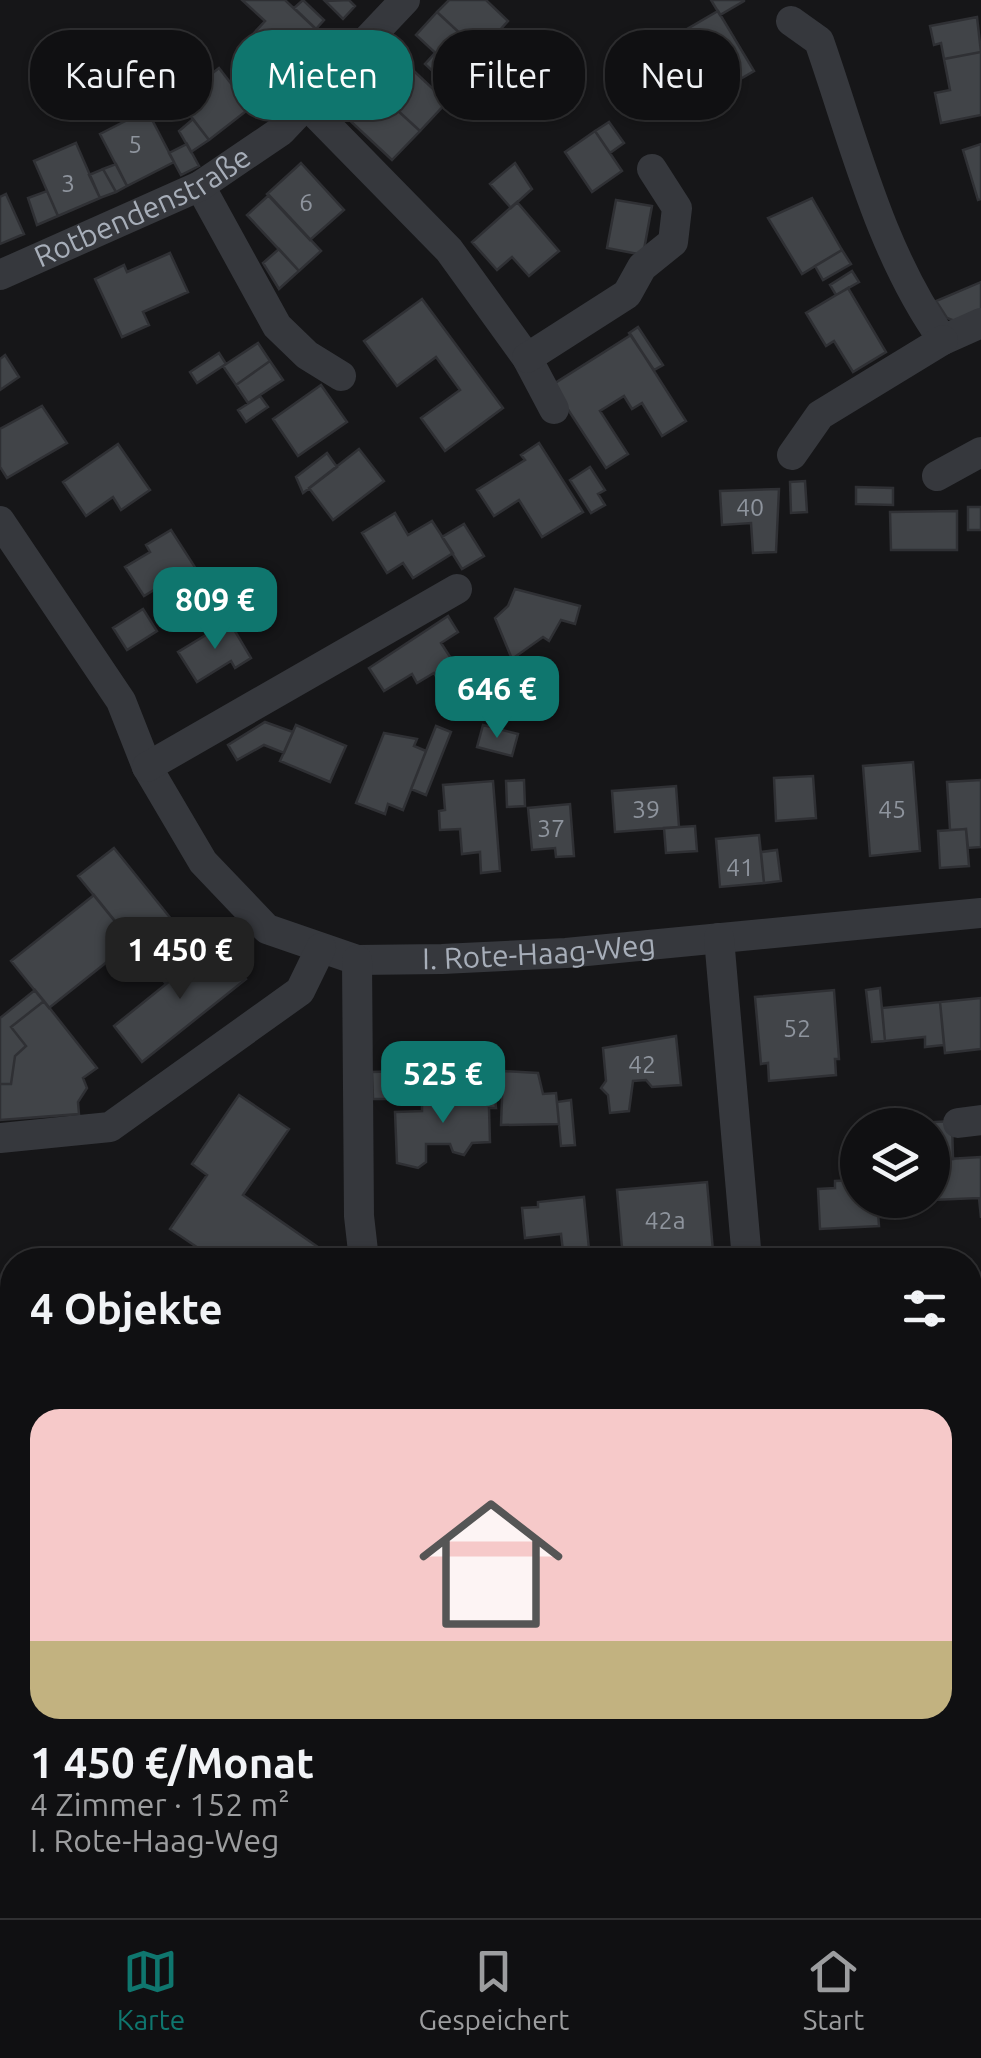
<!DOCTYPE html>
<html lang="de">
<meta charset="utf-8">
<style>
:root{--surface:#101012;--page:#19191b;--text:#f1f3f6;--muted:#9c9d9f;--line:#303032;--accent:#0f766e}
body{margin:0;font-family:Ubuntu,sans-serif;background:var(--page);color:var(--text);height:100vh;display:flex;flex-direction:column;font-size:38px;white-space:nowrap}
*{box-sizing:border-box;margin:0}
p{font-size:32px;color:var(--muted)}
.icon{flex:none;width:55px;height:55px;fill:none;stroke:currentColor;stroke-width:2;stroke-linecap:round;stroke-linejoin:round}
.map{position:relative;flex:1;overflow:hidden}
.details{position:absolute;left:0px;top:1248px;width:982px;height:672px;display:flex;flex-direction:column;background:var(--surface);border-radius:40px 40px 0 0;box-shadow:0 2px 8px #0004,0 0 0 2px var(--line)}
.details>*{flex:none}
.guide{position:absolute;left:30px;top:30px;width:922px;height:90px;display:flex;gap:20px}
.buttons{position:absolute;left:840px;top:1108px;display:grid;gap:20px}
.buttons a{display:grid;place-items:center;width:110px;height:110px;border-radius:50%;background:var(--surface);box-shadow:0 2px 8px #0004,0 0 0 2px var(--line);font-size:50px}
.price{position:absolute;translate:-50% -85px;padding:0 22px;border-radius:20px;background:var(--accent);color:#fff;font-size:32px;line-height:65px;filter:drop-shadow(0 2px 5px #0008)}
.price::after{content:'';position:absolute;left:50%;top:60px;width:30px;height:22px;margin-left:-15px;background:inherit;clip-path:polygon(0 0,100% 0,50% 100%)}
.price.active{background:#222;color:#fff}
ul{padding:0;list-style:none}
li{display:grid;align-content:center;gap:20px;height:530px;padding:0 30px}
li+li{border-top:2px solid var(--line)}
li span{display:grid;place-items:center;height:310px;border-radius:30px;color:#555}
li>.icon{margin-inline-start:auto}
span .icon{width:180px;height:180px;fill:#fffc;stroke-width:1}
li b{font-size:42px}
h2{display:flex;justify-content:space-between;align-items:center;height:120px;padding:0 30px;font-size:42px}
.tag{padding:0 35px;border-radius:40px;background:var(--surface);box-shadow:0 2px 8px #0004,0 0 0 2px var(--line);font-size:35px;line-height:90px}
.tag.active{background:var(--accent);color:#fff}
.tabs{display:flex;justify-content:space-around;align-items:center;height:140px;border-top:2px solid var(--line);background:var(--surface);font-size:28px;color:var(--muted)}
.tabs a{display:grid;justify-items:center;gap:5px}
.tabs .active{color:var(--accent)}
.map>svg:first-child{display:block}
.green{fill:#1d261e}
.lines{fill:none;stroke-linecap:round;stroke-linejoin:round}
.stream{stroke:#2b373d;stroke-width:9}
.building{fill:#414448;stroke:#2f3034;stroke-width:2.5}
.minor{stroke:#36383d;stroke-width:30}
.labels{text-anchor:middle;stroke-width:8;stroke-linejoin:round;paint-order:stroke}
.number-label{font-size:25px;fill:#8e949d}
.street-label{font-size:30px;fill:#a7aeb9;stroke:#111113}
</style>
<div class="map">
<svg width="981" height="1918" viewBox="0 0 981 1918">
<rect width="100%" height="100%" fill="#161618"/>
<path class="green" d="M970 1820H981V1918H537L538 1908H970Z"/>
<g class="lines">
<path class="stream" d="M970 1893 981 1895
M557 1918 574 1908"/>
</g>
<path class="building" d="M242 0H285L318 31 273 79 240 48 265 21Z
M303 0 324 20 316 29 294 8Z
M349 0 355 6 343 19 325 1Z
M449 0H486L508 21 480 52 437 12Z
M711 0H744V1L720 15Z
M718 11 754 71 706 99 670 39Z
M437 12 480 52 459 75 416 35Z
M977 17 981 52 944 59 941 43 934 45 930 26Z
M981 52V115L941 123 935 93 950 90 944 59Z
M435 53 455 70 444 82 425 64Z
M247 55 268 75 257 86 237 65Z
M400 58 447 102 420 131 372 87Z
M219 68 250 108 209 140 178 100Z
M247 75 263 93 250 108 233 87Z
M372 87 420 131 392 160 345 116Z
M147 110 174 162 127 186 100 134Z
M193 119 209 140 191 152 179 131Z
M609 122 624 143 610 153 595 131Z
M595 131 622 171 592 192 565 152Z
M76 143 100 198 58 216 34 161Z
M187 144 199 166 181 175 169 153Z
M981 144V199L978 200 963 150Z
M301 163 344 210 310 240 267 194Z
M515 163 532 189 511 208 490 184Z
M116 164 127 186 116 192 103 169Z
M103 169 116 192 100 198 89 175Z
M47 191 58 216 37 225 28 198Z
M6 194 24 234 0 244V197Z
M269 195 321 251 299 271 247 215Z
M812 198 842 250 802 274 768 218Z
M616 200 652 206 643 255 607 248Z
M517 202 559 251 529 276 512 257 497 270 472 242Z
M279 249 299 271 279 289 263 263Z
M842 250 851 264 823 280 815 266Z
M170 253 188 292 143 312 149 325 122 337 95 279 124 265 127 272Z
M852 271 859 282 836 295 830 285Z
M981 282V315L960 323 947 318 936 301Z
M848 288 886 352 853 372 834 341 826 346 806 313Z
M422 299 503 408 445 451 421 418 460 390 436 357 397 386 364 341Z
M638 327 663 365 654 370 629 333Z
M631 335 686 421 662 436 642 403 632 409 624 396 600 411 628 454 606 468 552 385Z
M258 343 270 361 236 385 223 366Z
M219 353 226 364 197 383 190 372Z
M5 355 19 377 0 390V359Z
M270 361 283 380 248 403 236 385Z
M321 385 347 422 298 456 273 419Z
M260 396 268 407 246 422 238 410Z
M42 406 67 443 7 478 0 467V429Z
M539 443 583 512 542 537 519 500 494 516 477 490 525 460 521 455Z
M118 444 150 490 121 510 113 497 86 516 63 482Z
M359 449 384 481 333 520 309 488Z
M327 453 337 467 303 493 296 477Z
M590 467 605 490 598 494 605 505 591 513 570 480Z
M805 481 807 512 791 513 790 482Z
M856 487 893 488V505L856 504Z
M779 489 776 552 753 553 751 523 722 525 720 491Z
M968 507H981V530H968Z
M957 511V550H891L890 512Z
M395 513 408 535 432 521 453 553 413 578 403 563 387 573 362 533Z
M464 524 484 556 462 569 442 537Z
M171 530 200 575 178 589 172 579 144 596 125 567 150 552 146 545Z
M515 589 580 606 575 624 561 620 549 641 543 637 512 659 495 618 508 606Z
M143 609 157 631 127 650 113 628Z
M448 616 458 632 441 643 458 669 439 681 434 673 417 683 412 674 384 691 369 668Z
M229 621 251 658 235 668 231 661 197 682 178 652Z
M265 722 293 732 284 753 264 745 237 760 228 745Z
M296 725 346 746 330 782 280 761Z
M483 725 518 734 512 756 477 747Z
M436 726 451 732 426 795 411 789Z
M384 733 417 739 414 746 426 751 403 810 388 804 385 814 356 803Z
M913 762 920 851 870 856 863 766Z
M813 776 816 818 776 821 774 778Z
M524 780 525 806 507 807 506 781Z
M981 780V847L968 848 966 829 950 830 947 782Z
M493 781 500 871 481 873 480 852 462 854 460 829 440 830 439 811 445 810 443 785Z
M676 786 679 827 615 832 612 791Z
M570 804 574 856 556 857 555 848 532 850 528 808Z
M695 826 697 851 666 853 664 828Z
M966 829 969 866 940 868 938 831Z
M759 835 764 883 720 887 716 839Z
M114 848 201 956 166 984 78 876Z
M777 850 781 881 764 883 761 852Z
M94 895 132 942 49 1008 11 961Z
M217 943 246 979 142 1062 114 1026Z
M880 988 885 1041 872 1042 866 990Z
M35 990 44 1001 11 1027 26 1046 15 1056 11 1084H0V1018Z
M834 990 839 1059H835L836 1075 769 1081 768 1063 761 1064 755 997Z
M981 998V1049L945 1053 940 1002Z
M44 1001 97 1068 83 1078 87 1088 78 1102 79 1114 0 1120V1084H11L15 1056 26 1046 11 1027Z
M940 1002 944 1045 925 1047V1037L885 1041 882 1008Z
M676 1036 681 1085 652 1087 646 1080 633 1081 629 1111 610 1113 608 1095 601 1088 606 1081 603 1048Z
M400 1071V1099H373L372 1072Z
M503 1071 538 1073 543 1094 556 1093 559 1124 501 1125Z
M469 1092V1098L495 1097 496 1108H489L490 1142 472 1143 464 1155 453 1152 450 1144H426V1162L418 1168 397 1163 395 1112 422 1111V1100L440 1099V1093Z
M239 1095 289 1129 243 1195 328 1254 324 1260H216L170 1229 207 1175 192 1164Z
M571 1100 575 1145 561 1146 557 1102Z
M952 1121 953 1159 932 1160V1125L917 1123Z
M981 1157V1218L979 1198 932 1200V1160Z
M858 1180V1200H877L879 1226 820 1229 818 1189 835 1188V1181Z
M707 1182 713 1251 689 1253 683 1260 623 1259 617 1190Z
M584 1197 590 1260H564L561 1234 525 1238 522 1208 538 1207V1202Z
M970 1557 981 1559V1626L970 1624Z
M0 1579 12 1585V1601L0 1626Z
M981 1748V1802L979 1803 970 1789V1755Z"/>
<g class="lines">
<g class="minor">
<path d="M791 21 819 41C854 141 880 252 943 340L981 323"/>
<path d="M306 104 449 250 527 358 554 409"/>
<path d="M200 186 277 326 307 355 341 376"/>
<path id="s1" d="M0 275 200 186 281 131 405 0"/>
<path d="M527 358 627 294 642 267 673 242 677 208 652 169"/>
<path d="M792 455 820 415 943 340"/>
<path d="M937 476 981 452"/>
<path id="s2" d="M0 521 121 701 147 767 203 862 267 929 357 960 442 959 566 953 981 913"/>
<path d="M147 767 457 589"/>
<path d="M719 938 747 1260"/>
<path d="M357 960 359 1216 364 1260"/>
<path d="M958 1123 981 1120"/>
<path d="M0 1138 110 1127 300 991 321 948"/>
<path d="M0 1844 12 1849"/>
<path d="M166 1908 193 1918"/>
<path d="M221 1918 223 1908"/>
<path d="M527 1918 529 1908"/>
</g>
</g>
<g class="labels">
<g class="number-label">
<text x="135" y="153">5</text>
<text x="68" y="192">3</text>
<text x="306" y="211">6</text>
<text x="750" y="516">40</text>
<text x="646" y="818">39</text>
<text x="892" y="818">45</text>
<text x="551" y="837">37</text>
<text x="740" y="876">41</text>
<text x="797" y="1037">52</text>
<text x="642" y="1073">42</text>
<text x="665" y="1229">42a</text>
</g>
<g class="street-label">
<text dy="10" stroke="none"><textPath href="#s1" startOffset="158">Rotbendenstraße</textPath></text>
<text dy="10" stroke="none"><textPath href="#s2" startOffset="768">I. Rote-Haag-Weg</textPath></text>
</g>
</g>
</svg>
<div class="buttons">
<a><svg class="icon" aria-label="layers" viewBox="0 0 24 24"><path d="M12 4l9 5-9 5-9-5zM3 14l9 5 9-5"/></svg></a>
</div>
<b class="price" style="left:215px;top:652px">809 €</b>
<b class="price" style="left:497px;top:741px">646 €</b>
<b class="price active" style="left:180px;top:1002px">1 450 €</b>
<b class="price" style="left:443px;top:1126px">525 €</b>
<div class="guide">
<a class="tag">Kaufen</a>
<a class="tag active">Mieten</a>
<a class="tag">Filter</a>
<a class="tag">Neu</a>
</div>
<section class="details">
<h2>4 Objekte<svg class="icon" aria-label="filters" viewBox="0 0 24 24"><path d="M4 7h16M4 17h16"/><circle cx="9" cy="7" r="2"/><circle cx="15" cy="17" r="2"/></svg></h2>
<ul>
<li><span style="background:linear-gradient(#f6c9c9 75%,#c2b280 0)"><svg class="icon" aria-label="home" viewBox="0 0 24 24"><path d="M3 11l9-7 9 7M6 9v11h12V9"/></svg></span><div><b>1 450 €/Monat</b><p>4 Zimmer · 152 m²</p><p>I. Rote-Haag-Weg</p></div></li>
</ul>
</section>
</div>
<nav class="tabs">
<a class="active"><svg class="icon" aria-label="map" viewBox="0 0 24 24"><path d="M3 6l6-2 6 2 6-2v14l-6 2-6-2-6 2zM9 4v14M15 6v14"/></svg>Karte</a>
<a><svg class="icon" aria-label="saved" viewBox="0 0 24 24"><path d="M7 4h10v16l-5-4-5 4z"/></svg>Gespeichert</a>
<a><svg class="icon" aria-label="home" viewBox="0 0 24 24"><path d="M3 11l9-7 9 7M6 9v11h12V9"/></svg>Start</a>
</nav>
